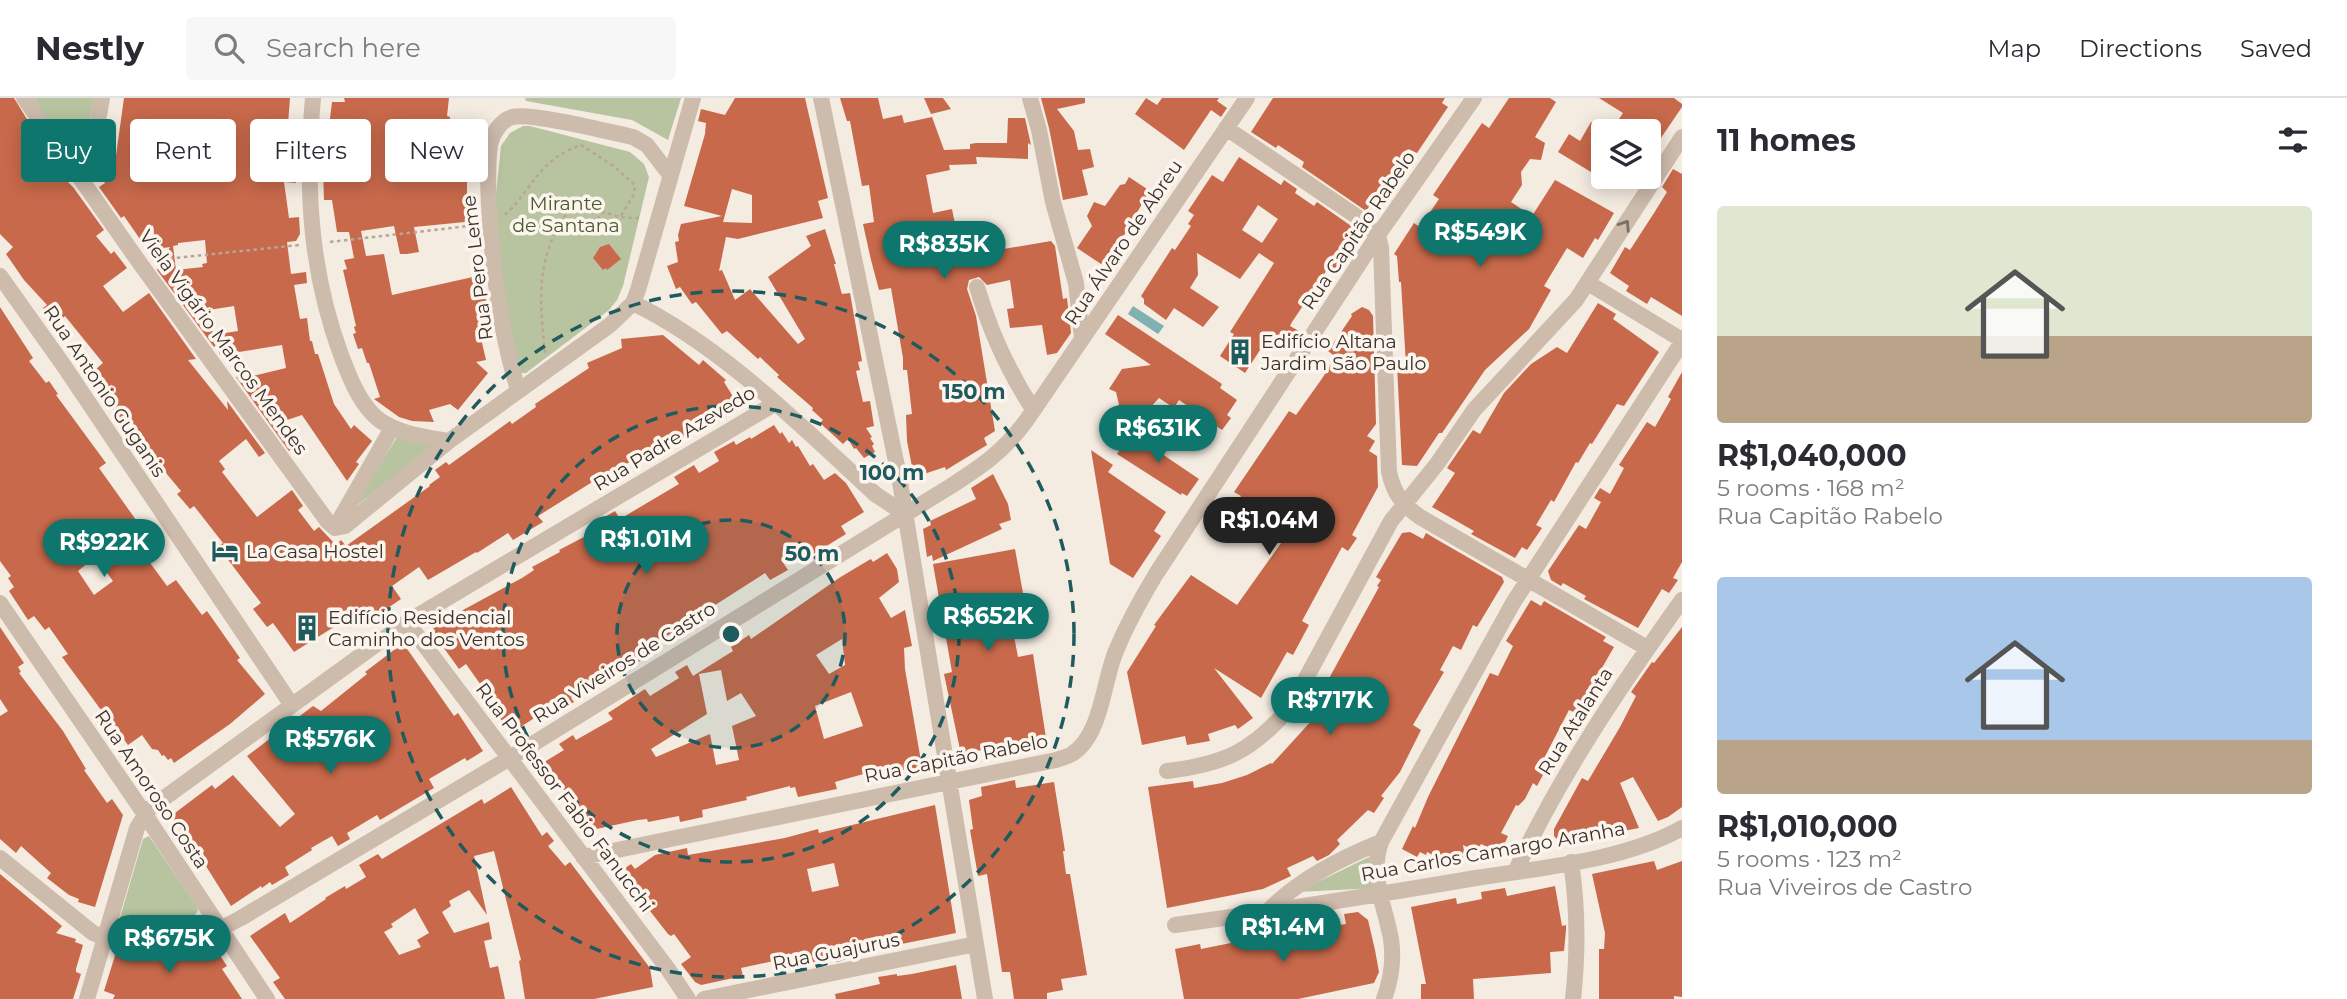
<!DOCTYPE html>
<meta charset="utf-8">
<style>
:root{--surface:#fff;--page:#f7f7f7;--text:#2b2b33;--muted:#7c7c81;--line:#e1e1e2;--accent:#0f766e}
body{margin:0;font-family:Montserrat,sans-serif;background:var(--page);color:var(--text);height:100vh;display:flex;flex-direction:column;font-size:26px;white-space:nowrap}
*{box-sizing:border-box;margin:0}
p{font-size:23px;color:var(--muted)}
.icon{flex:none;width:38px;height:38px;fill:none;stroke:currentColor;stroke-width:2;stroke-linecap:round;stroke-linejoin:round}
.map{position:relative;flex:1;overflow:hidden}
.panel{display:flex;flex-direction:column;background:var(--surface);width:665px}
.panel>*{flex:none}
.guide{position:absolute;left:21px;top:21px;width:665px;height:63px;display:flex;gap:14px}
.fabs{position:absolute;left:1591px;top:21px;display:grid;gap:14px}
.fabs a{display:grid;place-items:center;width:70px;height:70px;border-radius:7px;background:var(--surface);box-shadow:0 4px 18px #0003;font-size:35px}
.price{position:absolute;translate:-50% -60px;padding:0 16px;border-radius:24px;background:var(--accent);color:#fff;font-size:23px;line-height:46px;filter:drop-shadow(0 2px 4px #0008)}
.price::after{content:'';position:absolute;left:50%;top:42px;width:21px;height:16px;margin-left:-10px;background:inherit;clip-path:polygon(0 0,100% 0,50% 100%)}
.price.on{background:#222;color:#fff}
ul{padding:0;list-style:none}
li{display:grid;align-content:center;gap:14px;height:371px;padding:0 35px}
li span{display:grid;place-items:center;height:217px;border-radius:7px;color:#555}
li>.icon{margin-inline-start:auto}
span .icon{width:126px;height:126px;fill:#fffc;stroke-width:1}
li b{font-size:30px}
h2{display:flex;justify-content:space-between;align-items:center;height:84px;padding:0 35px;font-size:30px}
.tag{padding:0 24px;border-radius:7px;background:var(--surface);box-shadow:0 4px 18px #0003;font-size:24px;line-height:63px}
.tag.on{background:var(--accent);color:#fff}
header{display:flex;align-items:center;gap:42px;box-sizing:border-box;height:98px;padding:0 35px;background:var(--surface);border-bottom:2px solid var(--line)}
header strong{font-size:33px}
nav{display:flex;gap:38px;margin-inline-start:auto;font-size:24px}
.search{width:490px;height:63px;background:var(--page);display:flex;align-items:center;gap:18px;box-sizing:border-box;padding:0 24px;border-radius:7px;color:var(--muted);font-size:26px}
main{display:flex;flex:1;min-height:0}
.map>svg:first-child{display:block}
.green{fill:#b8c4a0}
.water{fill:#7fb0b2}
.building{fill:#c8694b;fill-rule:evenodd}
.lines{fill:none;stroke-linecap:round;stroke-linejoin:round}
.path{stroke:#b9a596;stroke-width:2.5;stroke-dasharray:3.5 3.5;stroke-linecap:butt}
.street{stroke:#cdbbac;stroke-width:16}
.oneway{stroke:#7d6f65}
.ring{fill:none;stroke:#1f5a5e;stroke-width:3.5;stroke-dasharray:12 9}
.labels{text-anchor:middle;stroke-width:7;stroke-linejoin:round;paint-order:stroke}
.park-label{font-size:19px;fill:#4a5a2e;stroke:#fbf5ee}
.street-label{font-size:19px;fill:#3b302b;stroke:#fbf5ee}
.poi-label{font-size:19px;fill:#3b302b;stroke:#fbf5ee;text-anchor:start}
.centre{fill:#1f5a5e;stroke:#fbf5ee;stroke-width:3.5}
.ring-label{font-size:21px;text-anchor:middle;font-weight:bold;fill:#1f5a5e;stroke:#fbf5ee;stroke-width:7;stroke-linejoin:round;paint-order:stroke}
</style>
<header>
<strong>Nestly</strong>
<div class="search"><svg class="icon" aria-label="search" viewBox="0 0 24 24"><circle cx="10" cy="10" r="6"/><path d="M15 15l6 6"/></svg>Search here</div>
<nav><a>Map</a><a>Directions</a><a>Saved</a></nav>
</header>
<main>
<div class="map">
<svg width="1682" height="901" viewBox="0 0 1682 901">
<rect width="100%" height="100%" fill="#f4ebe1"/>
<path class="green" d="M34 0H94L86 45 79 59 68 56Z
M525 0H681L668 42 632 22 526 3Z
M523 28H530L630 54 644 66 649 79 623 188 617 202 609 212 526 275H520L516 272 493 126 501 48 510 35Z
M399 336 438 345 352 411Z
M149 738 197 809 198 813 191 822 124 827 119 823 143 741Z
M1369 759 1376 790 1297 794Z"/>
<path class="water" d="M1133 208 1164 228 1158 236 1128 216Z"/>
<path class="building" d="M0 0H14L33 31 22 48 38 65 49 54 63 73 62 78 73 89 104 132 96 138 111 156 114 153 127 170 103 188 123 214 149 195 196 261 188 262 228 312 227 303 265 355 259 359 246 341 219 363 225 371 222 374 257 419 292 392 303 408 298 412 314 433 319 429 336 447 341 442 346 448 430 388 429 387 440 379 435 372 446 364 449 367 510 323 512 326 536 309 535 306 589 270 587 265 622 250 621 241 663 237 699 267 703 262 726 282 724 284 740 310 712 326 711 324 650 360 645 355 606 378 605 376 538 418 543 424 513 442 508 435 477 455 476 454 428 482 419 469 392 488 401 501 379 516 377 513 350 530 345 522 294 554 273 525 267 529 253 511 261 505 220 451 218 448 223 445 194 408 190 411 177 396 181 393 161 369 156 373 98 290 106 284 96 271 103 265 65 218 61 222 58 218 52 223 43 210 47 207 24 182 6 156 13 149 0 136Z
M124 0H290L288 26 285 43 282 42 277 72 295 74 296 85 284 84 289 120 299 119 300 136 296 143 287 144 291 176 306 174 307 185 294 187 300 221 307 220 310 243H312L315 256H318L334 306 351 331 354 327 372 343 356 364 359 366 347 383 302 317 278 325 296 348 289 353 236 279 248 277 249 279 286 270 282 247 220 257 216 247 214 249 157 172 170 149 156 151 153 127 142 144 124 118 121 120 99 89 105 85 102 80 114 72ZM205 142 207 165 202 166 203 169 176 172 173 148 178 147V145ZM234 208 238 233 213 237 209 212Z
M344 0H449L447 18 450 19V24L473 25 472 61H467V102H476L475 123 414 129 419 154 407 156H400L394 128 361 133 366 158 384 156 392 197 473 179 476 198 485 196 491 234 480 236 486 262 476 264 488 275 458 312 450 306 429 312 434 324 412 323 399 319 374 301 380 299 369 265H367L362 250 358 251 353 236 356 235 354 229 356 228 343 172 347 171 344 162 354 160 349 134H337L332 102H324L323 71H329L328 37 332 4H345Z
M735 0H805L828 100 818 103 823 120 738 141 726 139 719 173 722 172 735 202 750 191 798 246 805 241 768 179 811 148 806 138 825 131 836 166H834L841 193 842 196 850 195 862 263 858 264 860 272 856 273 863 304 870 303 874 328 866 330 872 339 870 340 874 346 872 348 875 354 864 360 856 350 854 351 848 341 843 346 820 325 823 322 812 312 813 310 777 279 779 277 760 259 758 261 727 233 722 236 696 204 692 206 680 189 676 191 667 168 678 164 675 144 679 143 678 137 681 126 722 118 684 108 705 36 706 25 698 23 701 11 725 17ZM732 91 752 97V125L723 124Z
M840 0H878L883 21 902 17 904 25 932 19 944 52 970 51V46L976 45H1007L1008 20H1025L1031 47 1028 45V61L976 59 977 66 949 67 950 72 926 77 933 115 952 111 956 131 906 141 910 165 964 155 966 162 999 157 998 152 1051 143 1055 148 1063 201 1067 200 1071 235 1057 255 1047 257 1042 227 1010 230 1007 211 1014 210 1010 182 987 187 979 179 969 182 967 191 976 218 995 333 984 340 987 347 946 372 945 369 927 375 915 384 907 343 906 317 912 316 907 272H903V260L891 190 879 192 871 162 863 126 874 124 869 87 862 88 850 23H847Z
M924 0H943L951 11 931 16Z
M1041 0H1085V5L1057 11 1074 33 1078 52 1090 51 1094 69 1082 72 1088 97 1063 102 1049 30Z
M1146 0 1157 7 1162 0H1219L1217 3 1227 10 1221 19 1211 12 1184 52 1135 16Z
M1273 0H1445L1442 5 1448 9 1417 55 1408 51 1366 113 1302 69 1304 64 1278 47 1276 50 1251 34Z
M1509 0H1550L1556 4 1535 39 1545 45 1541 62 1530 61 1521 74 1522 87 1511 104 1532 118 1555 82 1557 83 1614 115 1598 142 1595 140 1583 160 1567 150 1544 188 1551 192 1529 231 1485 272 1442 335H1439L1417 368 1402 367 1397 267H1406L1401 184H1399L1397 158 1394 156 1414 125 1420 129 1439 101 1433 97 1482 25 1489 30Z
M1599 0H1674L1682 6V9L1648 59V33H1611L1623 15Z
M1591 24 1603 31V75L1594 70 1591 74 1558 54 1569 36 1580 43Z
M1239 59 1281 87 1284 82 1297 91 1295 95 1314 108 1317 104 1354 130 1340 154 1342 155 1340 157 1346 162 1338 174 1329 169 1292 224 1290 228 1299 233 1291 245 1271 235 1245 275 1220 258 1234 236 1230 234 1274 165 1259 155 1240 181 1197 155 1198 177 1190 190 1219 209 1203 229 1174 210 1166 222 1144 206V201L1141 198 1172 150 1175 152 1191 128 1188 126 1194 117 1188 113 1212 77 1223 84ZM1258 107 1278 121 1262 145 1242 132Z
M1673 71 1682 76V218L1651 199 1647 206 1626 193 1629 188 1610 175 1625 149 1630 152 1654 115 1667 94 1662 89Z
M1129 79 1150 93 1136 116 1137 127 1129 130 1122 140V148L1113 150 1101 166 1077 150 1092 128 1087 118 1094 104 1105 108 1120 87 1125 86Z
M609 146 621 161 607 172 606 170 603 172 593 160 600 149Z
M1598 205 1616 216 1613 221 1659 254 1624 308 1617 306 1592 346 1590 345 1578 365 1576 364 1554 404 1551 402 1536 427 1542 430 1527 452 1522 449 1515 460 1471 436 1474 433 1432 409 1455 375 1447 370 1473 332 1480 336 1504 295 1531 266 1557 249 1567 255Z
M0 209 33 260 29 263 46 285 49 283 58 296 56 297 106 365 99 370 151 443 140 451 167 488 176 482 202 517 207 513 240 560 237 562 265 596 230 626 174 665 171 660 168 662 164 657 162 658 158 652 152 651 142 637 128 647 120 636 110 643 96 622 104 616 62 559 68 556 49 529 45 532 34 518 28 522 9 493 14 489 8 480 11 478 0 463ZM95 459 113 483 94 497 78 473Z
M1362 209 1369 212 1373 218 1376 326 1367 338 1375 343 1369 353 1377 358 1378 389 1352 437 1357 440 1348 453 1342 449 1302 523 1309 527 1293 557 1287 554 1261 600 1214 570 1253 620 1238 631 1235 627 1208 636 1210 643 1187 647 1185 638 1142 647 1127 574 1156 528 1154 527 1191 477 1237 507 1284 441 1232 413 1241 398 1234 394 1289 313 1296 317 1321 282 1336 259 1328 253 1352 218 1351 216Z
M1118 217 1222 286 1220 290 1237 302 1227 317 1231 320 1222 332 1179 302 1174 310 1159 300 1147 313V319L1139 331 1114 313 1119 307 1116 294 1109 291 1122 271 1151 267 1105 236Z
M1682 274V464L1673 480 1678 482 1669 495 1662 491 1638 530 1584 501 1586 498 1563 485 1561 488 1551 482 1548 473 1579 427 1586 431 1601 404 1594 400 1600 390 1610 396 1624 370 1619 367 1647 324 1655 329 1671 301 1668 299Z
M774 327 780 336 782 334 789 345 792 342 796 349 798 348 810 368 813 366 824 382 835 375 846 385 864 414 841 428 846 436 807 460 802 451 782 463 788 472 770 482 765 475 648 550 651 556 632 568 628 562 618 568 590 586 591 588 571 600 574 604 554 617 550 610 511 635 480 593 483 590 466 566 459 571 431 532 452 518 522 480 534 472 532 469 560 454 559 452 607 427 603 420 615 413 620 421 679 386 674 379 694 367 699 375 719 363 714 354 734 343 736 347 750 339 751 341Z
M1131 335 1199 381 1187 398 1182 395 1181 397 1117 356Z
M1091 352 1113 367 1108 374 1166 414 1154 433 1161 438 1133 480 1110 466Z
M993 376 1008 406 1011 422 999 426 1002 431 933 463 932 457 927 459 923 431 931 427 930 423 976 401 971 390Z
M1410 434 1423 441 1426 435 1436 441 1502 479 1504 484 1477 529 1473 527 1461 552 1453 548 1440 572 1444 574 1413 627 1421 632 1400 674 1381 698 1384 700 1374 715 1368 712 1337 742 1340 746 1329 757 1317 763 1313 758 1287 770 1291 778 1263 791 1167 810 1148 689 1193 683 1194 690 1222 685 1247 677 1271 665 1272 666 1314 620 1309 617 1379 489 1377 488 1381 482 1376 479 1402 435Z
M1015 451 1023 495 1019 496 1026 531 1013 533 1018 559 1033 556 1046 640 961 656 944 576 952 574 933 466Z
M887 455 897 471 899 484 879 500 891 520 905 512 912 548 904 550 905 571 922 669 897 673 898 678 869 684 867 675 835 684 837 691 798 699 795 689 790 690V688L746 699 747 702 702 712 703 719 680 724 679 718 648 724 647 721 638 722 587 733 586 730 583 731 578 713 561 688 554 693 536 669 564 652 559 646 573 637 576 642 613 621 608 615 645 591 650 598 679 580 675 574 687 567 693 578 733 553 731 549 749 537 751 541 839 480 869 462 871 461 873 464ZM842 541 845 567 829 576 816 557ZM721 572 727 603 741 595 756 618 732 628 739 662 716 667 710 636 656 659 651 651 707 616 699 576ZM851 594 863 628 824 641 815 608Z
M1531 502 1541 508 1544 503 1606 539 1603 543 1614 549 1576 615 1569 612 1538 672 1544 675 1537 688 1533 685 1525 701 1518 708 1516 707 1501 735 1508 738 1503 749 1497 746 1494 752 1481 746 1479 749 1476 748 1474 752 1463 747 1465 759 1445 763 1427 754 1426 757 1420 754 1417 759 1402 751 1413 728 1415 730 1428 699 1490 575 1498 578 1513 548 1506 543Z
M0 529 24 565 18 569 21 574 19 575 63 633 86 671 84 672 107 705 112 701 123 717 95 809 78 804 79 801 69 797 47 780 51 775 21 748 16 755 0 741V618L8 613 0 601Z
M1682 529V709L1668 719 1658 723 1633 679 1620 685 1639 730 1565 744 1559 743 1554 738V731L1582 680 1588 683 1620 629 1636 598 1631 594 1652 564 1654 565Z
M403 545 454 618 458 615 483 653 467 663 465 660 429 681 434 690 380 722 377 717 347 735 350 741 338 748 332 738 311 750 312 752 285 769 289 777 272 787 270 784 262 790 261 788 231 808 194 749 171 718 212 687 215 691 233 677 280 729 295 716 247 658 313 608 321 613 367 576 365 574Z
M1015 682 1016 690 1054 684 1065 753H1063L1066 776H1070L1087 877 1061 881 1063 892 1047 895V901H1014L1010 874H1002L987 776 978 778 970 732 973 731 969 702 982 698 981 689Z
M511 689 542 738 547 734 554 743 548 748 565 768 570 764 650 870 653 889 594 901H525L519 863 521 862 494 753 474 758 487 817 469 792 449 803 451 808 442 814 454 835 489 824 492 841 484 843 490 870 498 868 505 901H285L273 884 280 880 250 838 285 815 290 825 326 801 325 800 345 788 346 791 366 779 359 767 378 756 382 761 482 701 484 706ZM415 810 429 835 417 842 421 849 399 857 384 834 393 829 391 826Z
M935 707 956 835 813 864 811 857 769 864 741 870 743 878 701 887 695 884 681 866 691 859 674 836 671 838 668 836 650 813 645 817 634 803 640 799 621 773 631 766 635 771 655 757 687 750 688 757 785 740 818 731 819 735ZM834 765 839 788 812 794 807 771Z
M1654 763 1657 772 1682 763V899L1674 898V901H1599V851H1604L1605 835 1592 776Z
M0 776 62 828 56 835 76 841 75 844 83 847 76 871V874L81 876 73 901H0Z
M1555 788 1562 828 1566 827V832L1564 853 1550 854 1551 875 1473 881 1474 901H1421V886H1426L1411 809 1456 800 1457 806 1482 801 1481 794 1505 790 1507 798Z
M1358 814 1368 822 1375 852 1379 874 1374 885 1298 901H1184L1175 851 1200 846 1201 851 1231 845 1229 836 1242 834 1243 843 1252 842V845L1297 838 1295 825 1318 821 1319 830 1346 826 1344 816Z
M156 846V852L178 851V853L211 850 212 852 215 850 227 868 222 871 242 901H113L115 897 104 893 117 851Z
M956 867 962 901H836L835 896 880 886 878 879 897 876V878L912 876Z"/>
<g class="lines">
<path class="path" d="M505 117C535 88 538 62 581 47L615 69 635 87 634 96 620 119
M560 127C579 139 591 130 603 114
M330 144 477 127
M156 162 299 147
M545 255C541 214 536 176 554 137 559 126 565 113 578 109 591 106 608 117 621 119 628 120 635 120 642 120"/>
<path class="street" d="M24 0 139 164 328 424 335 430
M313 0C305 88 310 173 341 257 350 280 359 305 378 321 398 336 425 339 449 343
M821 0 899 378 985 901
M1030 0 1039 32 1053 104 1076 185 1082 240
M1226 30 1356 118 1378 137
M82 80 93 52 102 0
M1378 137 1381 150 1389 374C1394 396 1402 406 1420 419L1647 550
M0 178 64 268 291 606
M1588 185 1682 242
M977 189C990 233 1008 273 1033 311
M633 205C722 248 802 329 875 396L905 416
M518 292C500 233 492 168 489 107 488 87 487 67 490 48 492 36 500 23 512 19 530 14 610 34 633 39L647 47 670 77
M335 430 345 428 449 343 610 227 633 205 638 192 693 0
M335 430 392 330
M0 505 144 715 267 901
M407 524 668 871 688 901
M1167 673C1225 666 1253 653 1291 608L1391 423 1437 366 1474 312 1576 202 1682 39
M583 759 1056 662C1061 660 1067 659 1072 656 1102 637 1103 583 1116 553 1127 526 1141 501 1156 476L1378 137 1474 0
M0 760 93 835 104 840 220 831 241 820 510 660 951 388C982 368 1004 353 1026 323L1247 0
M1571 764C1578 810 1578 855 1573 901
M1515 774C1560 677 1620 589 1682 502
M1268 813C1298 782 1341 760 1381 744
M1175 827C1275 813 1376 797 1476 780 1540 770 1626 762 1682 730
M87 901 137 730 149 711 407 524 774 306
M704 901 976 846
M1384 901C1391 882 1394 861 1391 841 1385 807 1369 779 1381 744L1513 505 1682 244"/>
</g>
<defs><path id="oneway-chevron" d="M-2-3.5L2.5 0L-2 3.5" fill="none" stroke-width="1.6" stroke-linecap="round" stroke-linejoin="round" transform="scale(1.75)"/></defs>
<use class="oneway" href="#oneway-chevron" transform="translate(1625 127) rotate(-57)"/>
<circle cx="731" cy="536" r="114" fill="#1f5a5e" fill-opacity=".12"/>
<g class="ring">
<circle cx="731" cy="536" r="114"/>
<circle cx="731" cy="536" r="228"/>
<circle cx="731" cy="536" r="343"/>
</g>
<defs>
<g id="building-bare" transform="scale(2.1)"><path d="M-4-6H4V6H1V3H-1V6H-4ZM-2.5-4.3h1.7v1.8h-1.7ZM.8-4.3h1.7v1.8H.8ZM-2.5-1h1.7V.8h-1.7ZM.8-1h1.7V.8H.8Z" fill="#1f5a5e" stroke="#fbf5ee" stroke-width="2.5" paint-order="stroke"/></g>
<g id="hotel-bare" transform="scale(2.1)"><path d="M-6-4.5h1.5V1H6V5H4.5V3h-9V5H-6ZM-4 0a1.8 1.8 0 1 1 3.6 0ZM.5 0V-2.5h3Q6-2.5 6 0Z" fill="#1f5a5e" stroke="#fbf5ee" stroke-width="2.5" paint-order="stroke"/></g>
</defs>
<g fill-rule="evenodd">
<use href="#building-bare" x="1240" y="254"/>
<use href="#hotel-bare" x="225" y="453"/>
<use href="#building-bare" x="307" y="530"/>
</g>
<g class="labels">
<g class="park-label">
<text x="566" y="112">Mirante<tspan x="566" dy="22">de Santana</tspan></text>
</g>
<g class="street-label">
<text transform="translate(1358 132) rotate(-56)" y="7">Rua Capitão Rabelo</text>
<text transform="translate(1123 144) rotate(-56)" y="7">Rua Álvaro de Abreu</text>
<text transform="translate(477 170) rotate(-97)" y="7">Rua Pero Leme</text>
<text transform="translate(224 244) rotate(54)" y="7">Viela Vigário Marcos Mendes</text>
<text transform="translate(105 293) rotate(56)" y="7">Rua Antonio Guganis</text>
<text transform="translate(674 340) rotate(-31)" y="7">Rua Padre Azevedo</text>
<text transform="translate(624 564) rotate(-32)" y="7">Rua Viveiros de Castro</text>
<text transform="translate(1575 623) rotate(-58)" y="7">Rua Atalanta</text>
<text transform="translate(956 660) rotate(-11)" y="7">Rua Capitão Rabelo</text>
<text transform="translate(152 691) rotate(56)" y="7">Rua Amoroso Costa</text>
<text transform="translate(565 699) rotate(53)" y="7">Rua Professor Fabio Fanucchi</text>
<text transform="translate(1493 753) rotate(-10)" y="7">Rua Carlos Camargo Aranha</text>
<text transform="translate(836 853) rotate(-11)" y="7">Rua Guajurus</text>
</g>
<g class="poi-label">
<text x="1261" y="250">Edifício Altana<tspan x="1261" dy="22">Jardim São Paulo</tspan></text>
<text x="246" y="460">La Casa Hostel</text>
<text x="328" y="526">Edifício Residencial<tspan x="328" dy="22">Caminho dos Ventos</tspan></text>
</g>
</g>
<circle cx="731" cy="536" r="10" class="centre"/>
<g class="ring-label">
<text x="974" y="301">150 m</text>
<text x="892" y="382">100 m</text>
<text x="812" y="463">50 m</text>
</g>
</svg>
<div class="fabs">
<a><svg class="icon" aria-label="layers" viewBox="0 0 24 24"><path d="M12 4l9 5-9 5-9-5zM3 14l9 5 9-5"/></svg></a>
</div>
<b class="price" style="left:1480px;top:171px">R$549K</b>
<b class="price" style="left:944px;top:183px">R$835K</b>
<b class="price" style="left:1158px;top:367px">R$631K</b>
<b class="price on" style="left:1269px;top:459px">R$1.04M</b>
<b class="price" style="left:646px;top:478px">R$1.01M</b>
<b class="price" style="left:104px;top:481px">R$922K</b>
<b class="price" style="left:988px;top:555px">R$652K</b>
<b class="price" style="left:1330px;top:639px">R$717K</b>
<b class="price" style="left:330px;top:678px">R$576K</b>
<b class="price" style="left:1283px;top:866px">R$1.4M</b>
<b class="price" style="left:169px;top:877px">R$675K</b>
<div class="guide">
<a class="tag on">Buy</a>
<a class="tag">Rent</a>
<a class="tag">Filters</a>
<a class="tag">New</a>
</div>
</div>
<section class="panel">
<h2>11 homes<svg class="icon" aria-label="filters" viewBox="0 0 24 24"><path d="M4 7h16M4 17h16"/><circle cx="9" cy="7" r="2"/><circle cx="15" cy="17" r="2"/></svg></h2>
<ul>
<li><span style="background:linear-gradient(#dfe7d0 60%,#b9a48a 0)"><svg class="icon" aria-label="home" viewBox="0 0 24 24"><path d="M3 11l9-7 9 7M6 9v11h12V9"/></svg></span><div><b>R$1,040,000</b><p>5 rooms · 168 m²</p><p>Rua Capitão Rabelo</p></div></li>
<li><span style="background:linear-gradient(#a9c7e8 75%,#b9a48a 0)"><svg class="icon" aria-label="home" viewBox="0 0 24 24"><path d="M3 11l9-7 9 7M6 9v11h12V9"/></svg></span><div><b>R$1,010,000</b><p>5 rooms · 123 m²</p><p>Rua Viveiros de Castro</p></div></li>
</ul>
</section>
</main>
